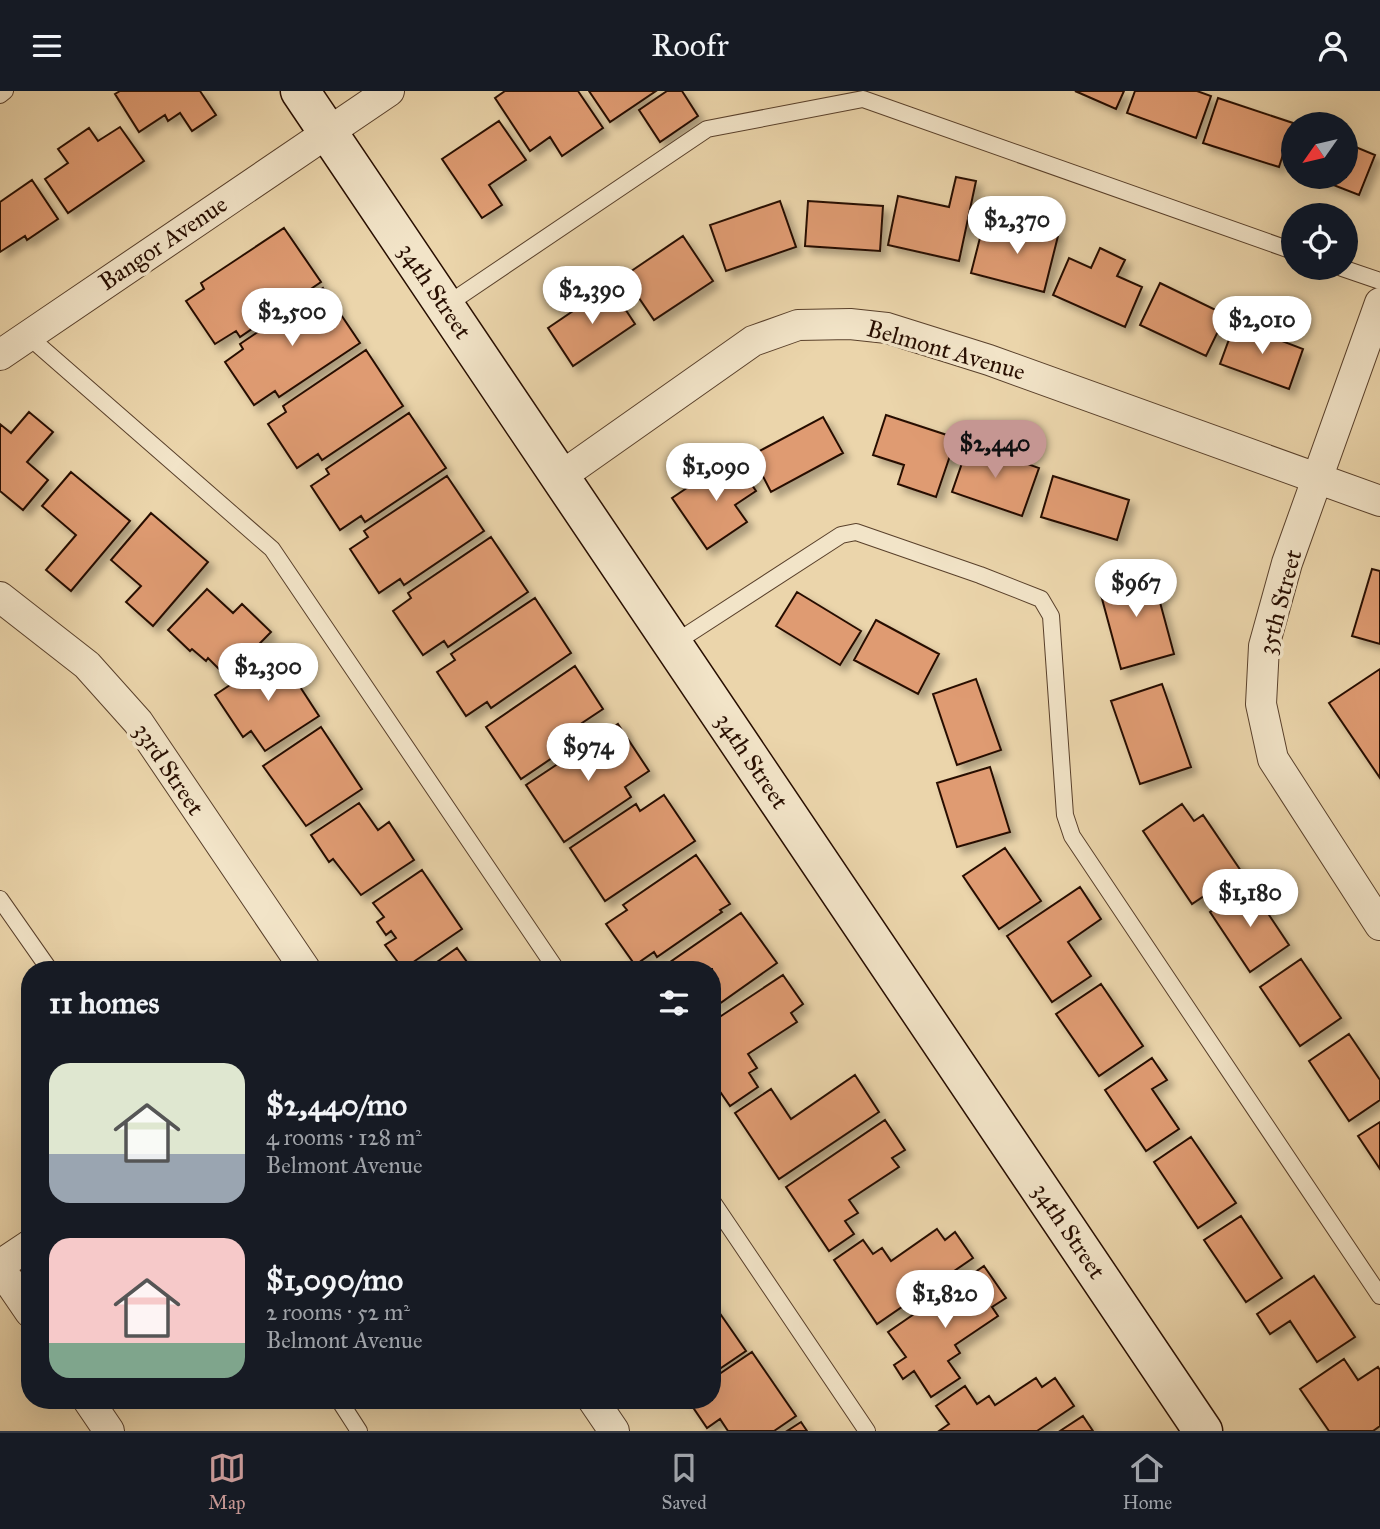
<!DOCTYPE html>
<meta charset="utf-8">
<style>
:root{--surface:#171b24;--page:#242831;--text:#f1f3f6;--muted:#9ea1a6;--line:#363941;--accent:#c59692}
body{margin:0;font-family:"IM FELL Great Primer",serif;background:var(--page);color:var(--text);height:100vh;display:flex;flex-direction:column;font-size:26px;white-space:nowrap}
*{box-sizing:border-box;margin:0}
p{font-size:23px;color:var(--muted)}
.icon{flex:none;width:38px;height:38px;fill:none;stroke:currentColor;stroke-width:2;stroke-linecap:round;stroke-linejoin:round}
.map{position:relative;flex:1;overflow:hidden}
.drawer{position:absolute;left:21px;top:870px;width:700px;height:448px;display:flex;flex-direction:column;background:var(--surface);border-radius:28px;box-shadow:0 7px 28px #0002}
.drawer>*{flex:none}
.needle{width:46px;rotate:236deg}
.fabs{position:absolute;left:1281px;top:21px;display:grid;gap:14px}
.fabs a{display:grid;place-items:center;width:77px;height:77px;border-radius:50%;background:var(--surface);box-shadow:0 7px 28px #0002;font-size:35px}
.price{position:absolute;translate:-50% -60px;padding:0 16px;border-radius:24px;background:#fff;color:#222;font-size:23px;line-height:46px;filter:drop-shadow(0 2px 4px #0008)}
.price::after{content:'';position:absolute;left:50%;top:42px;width:21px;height:16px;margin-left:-10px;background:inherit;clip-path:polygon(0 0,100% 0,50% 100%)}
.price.current{background:var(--accent);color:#111}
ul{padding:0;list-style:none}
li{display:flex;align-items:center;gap:21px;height:175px;padding:0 28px}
li span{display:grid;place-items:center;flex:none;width:196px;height:140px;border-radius:21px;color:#555}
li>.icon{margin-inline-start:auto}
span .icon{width:84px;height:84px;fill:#fffc;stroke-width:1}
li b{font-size:30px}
h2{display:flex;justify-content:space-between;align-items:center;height:84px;padding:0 28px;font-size:30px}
header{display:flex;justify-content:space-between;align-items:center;height:91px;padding:0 28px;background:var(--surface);font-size:32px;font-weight:600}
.dock{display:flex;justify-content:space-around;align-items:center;height:98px;border-top:2px solid var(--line);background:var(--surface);font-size:19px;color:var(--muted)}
.dock a{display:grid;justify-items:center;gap:4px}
.dock .current{color:var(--accent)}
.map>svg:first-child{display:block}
.building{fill:#df9b72;stroke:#280e00;stroke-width:2;filter:url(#shadow)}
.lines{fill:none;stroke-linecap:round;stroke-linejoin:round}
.lane-casing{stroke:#59402b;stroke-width:18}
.street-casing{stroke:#59402b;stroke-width:32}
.secondary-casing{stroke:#280e00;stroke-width:41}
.lane{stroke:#f2e4c8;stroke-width:16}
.street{stroke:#f2e4c8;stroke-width:30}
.secondary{stroke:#f2e4c8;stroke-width:38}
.labels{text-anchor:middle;stroke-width:7;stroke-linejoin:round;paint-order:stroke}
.street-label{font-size:24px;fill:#280e00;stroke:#f2e4c8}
</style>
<header><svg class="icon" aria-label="menu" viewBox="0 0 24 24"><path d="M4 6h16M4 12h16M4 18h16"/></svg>Roofr<svg class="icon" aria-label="person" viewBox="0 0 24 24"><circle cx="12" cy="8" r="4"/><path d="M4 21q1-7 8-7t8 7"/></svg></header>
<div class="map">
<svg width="1380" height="1340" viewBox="0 0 1380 1340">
<defs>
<filter id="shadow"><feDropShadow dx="6" dy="6" stdDeviation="3.5" flood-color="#0004"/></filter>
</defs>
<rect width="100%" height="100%" fill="#ebd5ab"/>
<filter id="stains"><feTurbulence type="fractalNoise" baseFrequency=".00286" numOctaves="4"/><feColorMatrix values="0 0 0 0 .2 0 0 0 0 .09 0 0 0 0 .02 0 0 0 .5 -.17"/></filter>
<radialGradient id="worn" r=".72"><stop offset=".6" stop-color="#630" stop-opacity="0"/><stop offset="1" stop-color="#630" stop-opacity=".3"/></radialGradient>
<path class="building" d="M120 0H200L216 24 192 40 180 22 168 30 165 24 139 41 115 3Z
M505 0H578L603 37 562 65 550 46 530 60 495 7Z
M589 0H656L610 31Z
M667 0H682L698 25 660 51 639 19Z
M1075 0H1124L1116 18Z
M1135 0H1197L1211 5 1196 47 1127 22Z
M1218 7 1293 32 1279 76 1203 52Z
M499 30 526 69 489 94 502 114 482 127 442 68Z
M120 36 144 70 68 122 45 88 68 72 58 58 89 37 98 50Z
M1346 52 1375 64 1359 104 1313 86H1346Z
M956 86 976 90 959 170 888 154 898 105 949 116Z
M32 89 58 128 27 149 25 145 0 161V111Z
M780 110 796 156 726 180 710 134Z
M808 110 883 115 880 160 805 155Z
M1015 130 1059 141 1044 201 971 182 982 139 1011 147Z
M284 137 321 191 240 246 236 240 215 253 186 210 204 198 201 192Z
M683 145 713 190 654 229 624 185Z
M1100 157 1125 169 1117 185 1142 196 1125 236 1053 204 1069 167 1091 177Z
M1160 192 1226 224 1206 265 1140 234Z
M610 195 635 233 573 275 548 237Z
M323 197 360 252 279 306 275 300 254 314 225 271 243 258 240 253Z
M1235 232 1303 258 1289 298 1220 273Z
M366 259 403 315 322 369 318 363 297 377 268 333 286 321 283 315Z
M29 321 53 341 27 371 48 389 23 419 0 400V333L11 342Z
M409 322 446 377 365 431 361 425 340 439 311 395 329 383 326 378Z
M886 324 956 347 936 406 898 393 904 374 873 364Z
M823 326 843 362 771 401 752 364Z
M969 352 1039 377 1022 425 952 401Z
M733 366 756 400 735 414 747 431 707 458 672 407Z
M71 381 130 430 71 500 46 479 76 444 42 415Z
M447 385 484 440 404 494 400 488 379 502 350 458 368 446 364 440Z
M1053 385 1129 409 1117 449 1041 426Z
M151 422 208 471 153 535 126 511 141 495 111 469Z
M491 446 528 501 448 556 444 550 423 564 393 520 411 507 408 502Z
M1151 478 1174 563 1121 578 1098 493Z
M1372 478 1380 480V553L1352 545Z
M207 498 233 522 242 513 271 541 227 586 208 567 206 570 192 558 190 560 168 539Z
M797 501 861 540 840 574 776 535Z
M535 507 571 562 491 617 487 611 466 625 437 581 455 569 451 563Z
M876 529 939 563 918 603 854 569Z
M278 562 319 625 265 660 251 640 243 646 215 604Z
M575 575 603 618 582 632 589 642 521 688 486 636Z
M1380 578V687L1329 612Z
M976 588 1001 659 957 674 933 603Z
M1162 593 1191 676 1140 693 1111 610Z
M618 633 649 680 625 696 631 706 564 751 526 694Z
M321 636 362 698 306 735 263 675Z
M990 676 1010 741 957 756 937 692Z
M664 704 695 750 605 810 570 757 636 713 640 720Z
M359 712 378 739 389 731 414 769 361 804 333 768 329 771 311 744Z
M1182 713 1194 730 1203 724 1241 780 1192 813 1143 740Z
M1005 757 1041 810 999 838 963 785Z
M696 764 730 813 720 819 722 821 657 866 654 861 635 874 606 833 627 819 623 814Z
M422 779 462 838 403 878 385 854 396 847 391 840 386 844 377 831 384 826 373 812Z
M1249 794 1289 854 1250 881 1210 821Z
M1080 796 1101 828 1068 851 1091 885 1052 911 1007 845Z
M741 822 777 872 712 918V878H665L663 876Z
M457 857 472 878H427Z
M1301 868 1341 927 1300 955 1260 896Z
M783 884 803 913 791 922 797 931 748 963 757 977 749 982 758 996 730 1015 712 989V931Z
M1101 893 1143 955 1099 985 1056 923Z
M1349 943 1380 989V1009L1349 1030 1309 970Z
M1152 967 1167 989 1152 998 1179 1038 1146 1060 1105 999Z
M855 984 879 1021 779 1088 735 1022 771 998 791 1028Z
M885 1029 905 1059 892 1067 899 1076 849 1109 858 1122 845 1130 854 1143 829 1160 786 1096Z
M1380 1031V1078L1358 1045Z
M1191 1046 1236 1112 1198 1137 1154 1071Z
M1241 1125 1282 1187 1246 1211 1204 1149Z
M937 1138 945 1149 955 1141 973 1167 877 1233 834 1169 863 1149 873 1163 882 1157 891 1170Z
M984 1175 1006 1207 992 1216 998 1225 955 1254 960 1262 948 1270 960 1287 931 1306 914 1280 903 1288 894 1274 906 1266 888 1241Z
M1314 1185 1355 1246 1317 1271 1290 1230 1270 1243 1257 1223Z
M712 1211 746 1260 712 1283Z
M752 1261 796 1325 774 1340H728L720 1328 707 1337 688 1309H712V1288Z
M1344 1268 1358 1289 1378 1276 1380 1279V1335L1373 1340H1329L1300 1298Z
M1036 1287 1042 1296 1055 1287 1074 1315 1037 1340H939L949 1333 936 1315 965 1295 977 1313 989 1305 995 1314Z
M1083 1325 1093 1340H1060Z
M801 1331 807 1340H787Z"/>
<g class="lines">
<g class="lane-casing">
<path id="lane" d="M0 4 5 0
M1342 177 1380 190
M445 215 707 38 863 8 1293 160
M28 245 272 458 556 878
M673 553 841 444 856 441 980 484 1041 508 1051 525 1065 724 1072 745 1380 1205
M0 808 49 878
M712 1110 867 1340
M339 1309 359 1340"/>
</g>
<g class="street-casing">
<path id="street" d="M1380 212 1287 472 1264 555 1261 613 1273 668 1380 834
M0 264 389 0
M560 386 753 250 798 234 850 233 887 237 989 269 1380 410
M0 506 87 574 138 631 305 878
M0 1174 30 1154
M0 1177 30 1221
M88 1309 109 1340
M593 1309 614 1340"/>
</g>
<g class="secondary-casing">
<path id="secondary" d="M300 0 1203 1340"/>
</g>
<use href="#lane" class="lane"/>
<use href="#street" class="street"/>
<use href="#secondary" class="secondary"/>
</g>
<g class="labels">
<g class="street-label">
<text transform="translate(163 152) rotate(-34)" y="8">Bangor Avenue</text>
<text transform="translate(435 200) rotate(56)" y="8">34th Street</text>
<text transform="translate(946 259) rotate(16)" y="8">Belmont Avenue</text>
<text transform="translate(1280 511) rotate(-75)" y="8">35th Street</text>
<text transform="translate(752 670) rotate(56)" y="8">34th Street</text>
<text transform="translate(169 678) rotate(56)" y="8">33rd Street</text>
<text transform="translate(1069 1140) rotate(56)" y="8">34th Street</text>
</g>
</g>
<rect width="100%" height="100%" filter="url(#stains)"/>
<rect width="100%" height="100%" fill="url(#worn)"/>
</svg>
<div class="fabs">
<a><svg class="needle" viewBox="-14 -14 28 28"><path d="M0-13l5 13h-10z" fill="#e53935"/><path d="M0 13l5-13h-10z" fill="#9ea1a6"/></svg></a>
<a><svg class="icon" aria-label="locate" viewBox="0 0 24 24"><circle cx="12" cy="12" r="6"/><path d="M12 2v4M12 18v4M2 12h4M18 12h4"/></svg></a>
</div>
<b class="price" style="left:1017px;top:165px">$2,370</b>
<b class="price" style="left:592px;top:235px">$2,390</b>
<b class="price" style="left:292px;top:257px">$2,500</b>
<b class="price" style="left:1262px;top:265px">$2,010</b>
<b class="price current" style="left:995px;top:389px">$2,440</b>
<b class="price" style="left:716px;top:412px">$1,090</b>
<b class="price" style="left:1136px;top:528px">$967</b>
<b class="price" style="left:268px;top:612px">$2,300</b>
<b class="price" style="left:588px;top:692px">$974</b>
<b class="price" style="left:1250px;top:838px">$1,180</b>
<b class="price" style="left:945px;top:1239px">$1,820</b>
<section class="drawer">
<h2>11 homes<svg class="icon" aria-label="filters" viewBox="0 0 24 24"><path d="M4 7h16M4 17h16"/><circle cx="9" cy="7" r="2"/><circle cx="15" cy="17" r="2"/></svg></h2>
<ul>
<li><span style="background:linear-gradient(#dfe7d0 65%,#9aa5b1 0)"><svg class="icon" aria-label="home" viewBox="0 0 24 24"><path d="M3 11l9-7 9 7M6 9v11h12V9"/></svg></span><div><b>$2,440/mo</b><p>4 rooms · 128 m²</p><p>Belmont Avenue</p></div></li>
<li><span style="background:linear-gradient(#f6c9c9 75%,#7fa58c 0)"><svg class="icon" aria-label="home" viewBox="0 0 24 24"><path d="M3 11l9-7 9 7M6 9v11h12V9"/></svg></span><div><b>$1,090/mo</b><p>2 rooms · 52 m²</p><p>Belmont Avenue</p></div></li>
</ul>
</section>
</div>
<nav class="dock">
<a class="current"><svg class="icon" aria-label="map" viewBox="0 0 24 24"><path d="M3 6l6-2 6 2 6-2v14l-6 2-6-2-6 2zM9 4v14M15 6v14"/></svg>Map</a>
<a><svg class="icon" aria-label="saved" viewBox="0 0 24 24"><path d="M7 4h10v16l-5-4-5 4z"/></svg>Saved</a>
<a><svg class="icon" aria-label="home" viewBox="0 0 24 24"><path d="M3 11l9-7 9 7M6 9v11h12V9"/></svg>Home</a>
</nav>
